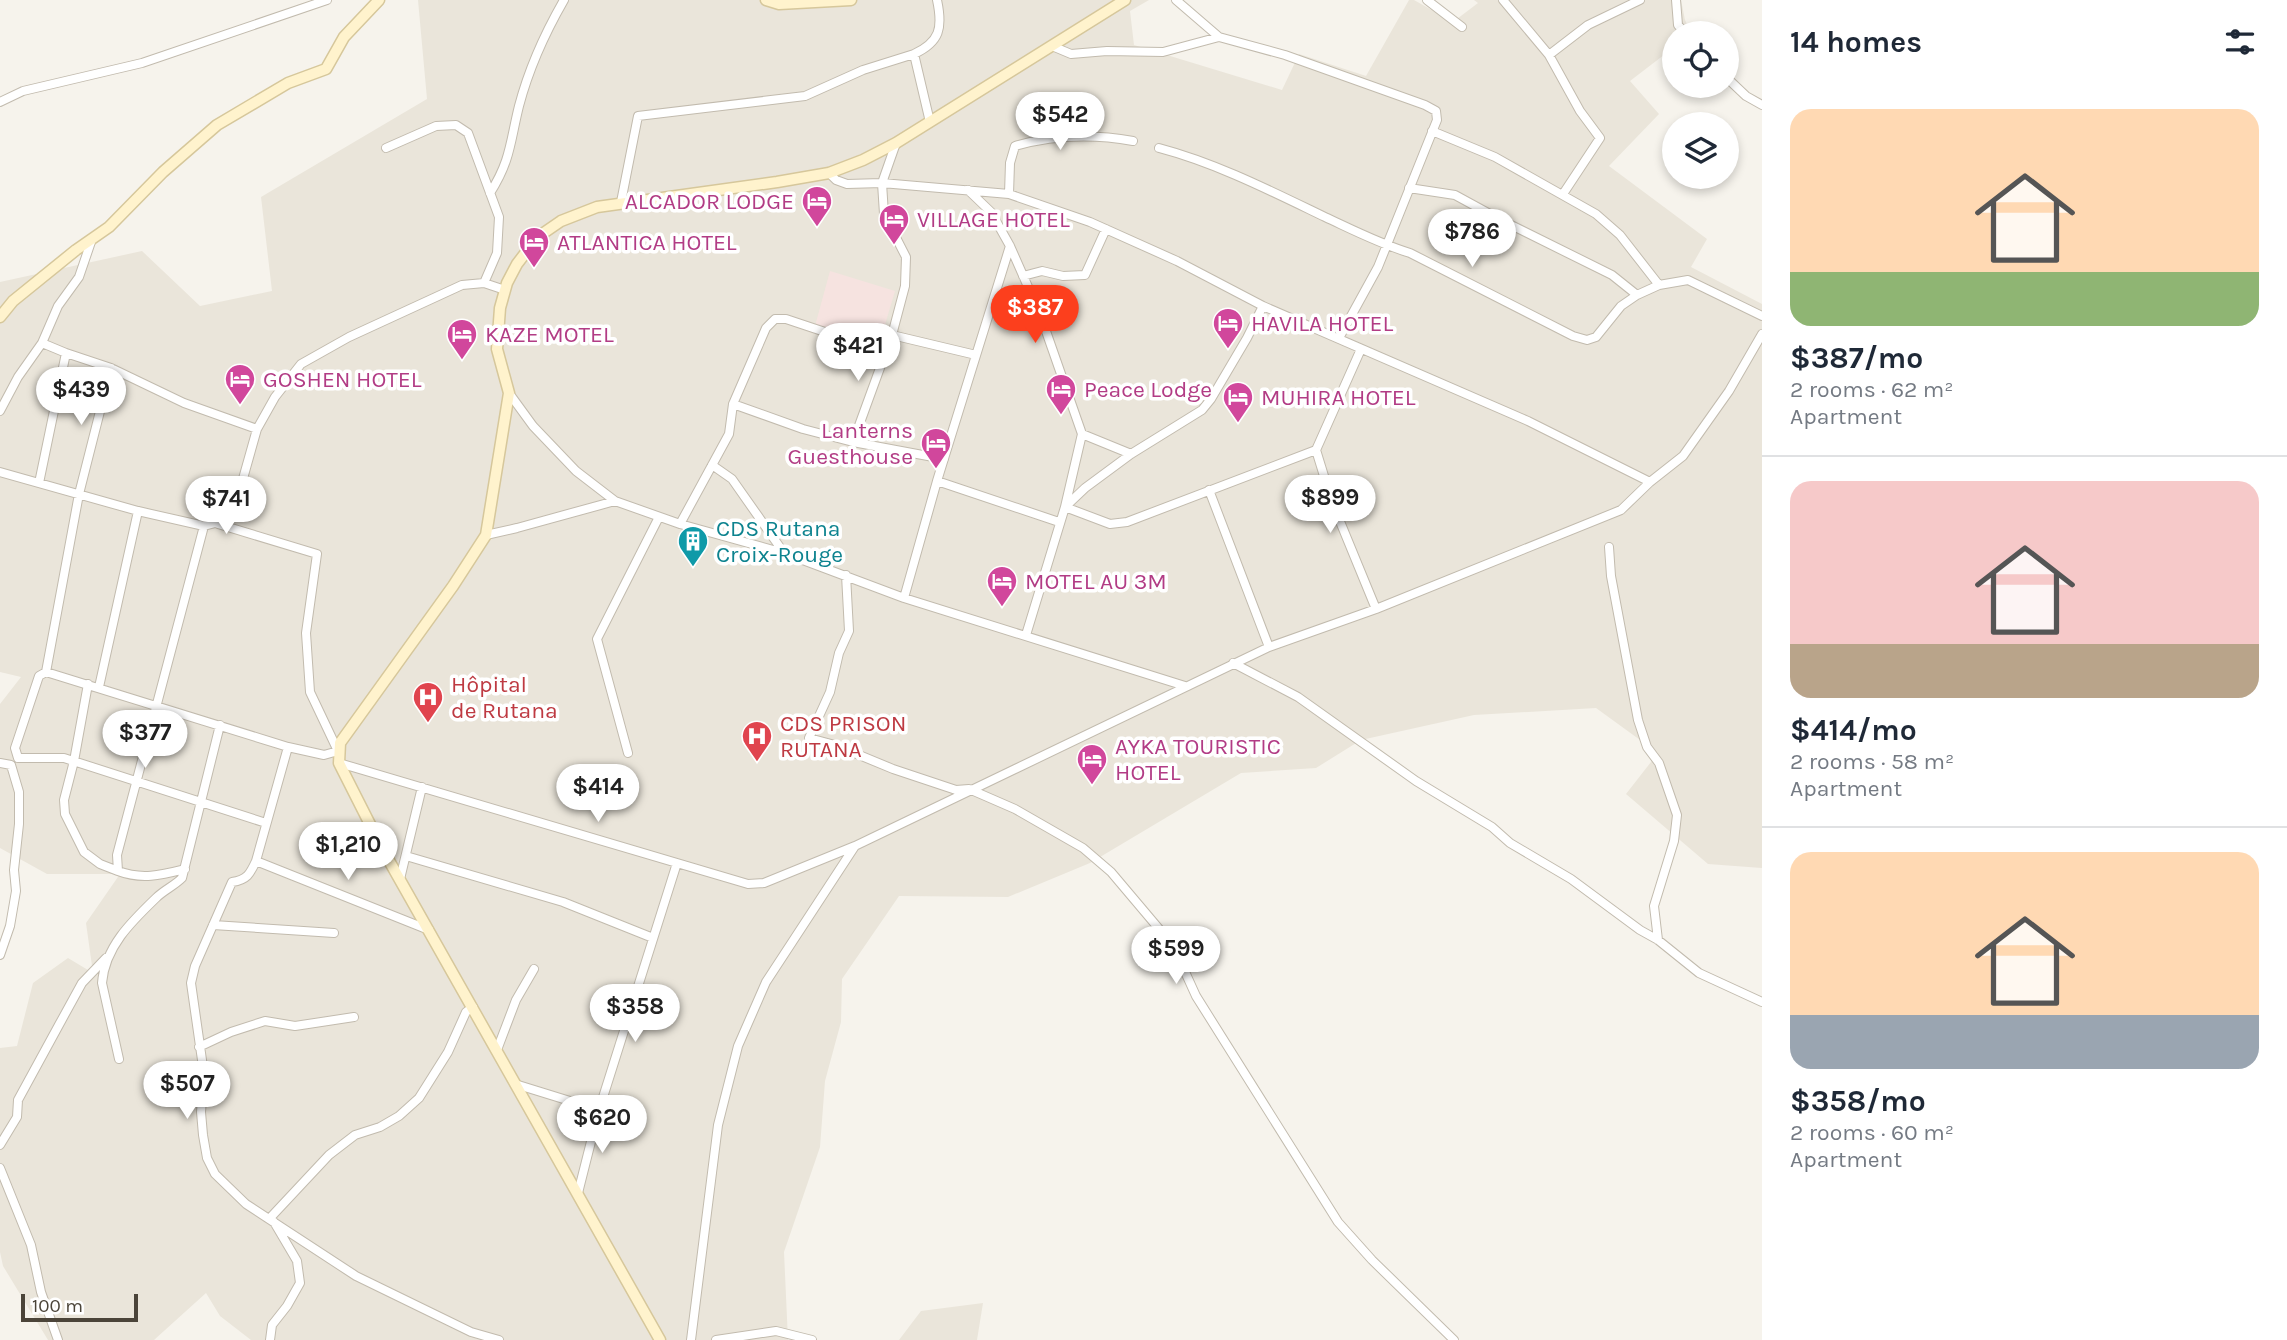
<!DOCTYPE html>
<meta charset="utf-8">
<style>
:root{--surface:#fff;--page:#f2f2f3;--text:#1f2937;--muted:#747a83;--line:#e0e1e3;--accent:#fc3f1d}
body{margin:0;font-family:Karla,sans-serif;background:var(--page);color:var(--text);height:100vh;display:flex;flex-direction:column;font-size:26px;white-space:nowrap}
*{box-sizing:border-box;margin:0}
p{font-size:23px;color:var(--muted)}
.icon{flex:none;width:38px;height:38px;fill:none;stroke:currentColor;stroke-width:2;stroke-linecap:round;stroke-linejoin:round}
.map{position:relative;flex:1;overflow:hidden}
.panel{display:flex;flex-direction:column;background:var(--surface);width:525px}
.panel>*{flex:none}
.fabs{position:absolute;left:1662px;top:21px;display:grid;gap:14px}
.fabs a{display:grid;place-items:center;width:77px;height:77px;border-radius:50%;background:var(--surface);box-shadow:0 4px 10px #0003;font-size:35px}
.scale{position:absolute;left:21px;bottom:18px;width:117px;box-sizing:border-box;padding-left:7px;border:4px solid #4b4439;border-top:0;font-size:19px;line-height:24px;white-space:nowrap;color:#4b4439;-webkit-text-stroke:5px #fff;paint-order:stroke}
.price{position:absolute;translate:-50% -60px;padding:0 16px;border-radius:24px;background:#fff;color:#222;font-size:23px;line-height:46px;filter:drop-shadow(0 2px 4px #0008)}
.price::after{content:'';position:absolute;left:50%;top:42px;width:21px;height:16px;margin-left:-10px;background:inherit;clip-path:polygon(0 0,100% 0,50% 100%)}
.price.active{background:var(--accent);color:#fff}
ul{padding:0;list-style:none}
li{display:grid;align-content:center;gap:14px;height:371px;padding:0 28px}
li+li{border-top:2px solid var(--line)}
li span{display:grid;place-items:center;height:217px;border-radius:21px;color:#555}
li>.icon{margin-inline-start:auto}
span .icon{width:126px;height:126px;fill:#fffc;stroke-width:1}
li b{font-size:30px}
h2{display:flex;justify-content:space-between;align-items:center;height:84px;padding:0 28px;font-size:30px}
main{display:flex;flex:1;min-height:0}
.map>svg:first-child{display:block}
.residential{fill:#eae5da}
.medical{fill:#f6e3e0}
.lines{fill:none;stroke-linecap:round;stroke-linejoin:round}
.street-casing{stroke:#c2bbae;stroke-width:10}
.secondary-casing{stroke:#d6c79b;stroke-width:13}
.street{stroke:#fff;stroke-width:8}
.secondary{stroke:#fff3cd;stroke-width:10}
.labels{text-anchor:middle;stroke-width:7;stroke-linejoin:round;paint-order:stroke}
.hotel-label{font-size:23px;fill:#b23c85;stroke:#fff;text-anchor:start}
.culture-label{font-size:23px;fill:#0d838f;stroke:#fff;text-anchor:start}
.health-label{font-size:23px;fill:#be3a42;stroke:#fff;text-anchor:start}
</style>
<main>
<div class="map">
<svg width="1762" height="1340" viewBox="0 0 1762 1340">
<rect width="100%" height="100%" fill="#f6f3ec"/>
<path class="residential" d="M418 0H1149L1130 11 1134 45 1282 90 1299 54 1366 76 1409 0H1414L1453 22 1478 3 1474 0H1681L1685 20 1691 33H1675V51L1673 48 1630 81 1659 114 1609 166 1707 239 1691 267 1762 304V868L1708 864 1626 794 1658 753 1596 708 1474 715 1361 740 1316 768 1241 773 1090 863 1008 897 899 896 842 979 841 1022 825 1081 820 1147 784 1252 788 1340H251L220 1316 206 1293 154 1340H48L3 1266 0 1252V1048L17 1046 33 983 68 958 93 973 86 923 120 874H47L0 848V704L21 677 0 672V282L142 251 200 306 272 291 261 197 427 99Z
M983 1303 977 1340H899L921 1311Z"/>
<path class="medical" d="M830 271 895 291 879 345 815 326Z"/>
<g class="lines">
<g class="street-casing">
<path id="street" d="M1176 0 1219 37 1285 55 1425 105 1436 111 1437 120 1378 267 1339 338
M1427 0 1462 27
M1503 0 1549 55 1580 111 1600 138 1563 194
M1676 0 1678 25 1685 33
M1052 46 1071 54 1107 51 1163 52 1219 37
M1549 55 1588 25 1640 0
M1727 78 1746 96 1762 105
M0 102 23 91 142 63 327 0
M930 122 914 54C940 42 943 28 937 0
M1432 131 1495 157 1596 214 1620 235 1659 285
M896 143 882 183 884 214 906 257 905 286 892 335 976 355
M386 148 436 126 456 125 468 133 499 217 497 253 484 283
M1159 148C1216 163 1271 191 1325 217 1353 230 1380 244 1410 253L1573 336 1587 340 1596 337 1621 306 1637 295 1659 285 1688 280 1762 316
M829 173 836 180 847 184 882 183 1009 194 1090 222 1177 261 1263 306 1528 421 1650 482
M1409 188 1455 195 1499 219 1612 275 1637 295
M968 190 991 212 1010 246 1040 314 1082 434 1131 454
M490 193C511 160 510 142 519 106 529 68 545 33 564 0
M1009 194 1010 163 1015 146C1054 135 1093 134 1133 141
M621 202 638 116 805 96 863 70 914 54
M1023 276 1042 271 1063 276 1085 275 1106 229
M42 343 66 353 111 368 184 403 257 429
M885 352 786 319H775L766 328 733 404 803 429 853 442 944 459
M111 368 79 494 46 672 39 676 15 748 18 758H64L266 823
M509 393 533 426 576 471 615 501 680 524 784 553 904 598 1185 686
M0 411 18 377 42 343 58 306 79 277 92 239
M1082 434 1065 507 1110 524 1127 522 1316 450 1361 349
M853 442 892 335
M1316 450 1332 502 1376 609
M712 465 732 479 784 553
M0 472 138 511 204 526
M937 481 1059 522
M39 483 66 353
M1209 490 1269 647
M680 524 729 434 733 404
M486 535 517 528 615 501
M1609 547 1611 576 1638 720 1647 747 1659 763 1677 815 1674 841 1654 906 1658 940
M846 575 849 631 839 653 830 692 809 738 835 745 893 769 956 790 969 789 1015 809 1083 848 1111 872 1160 930 1181 963 1196 996 1338 1222 1372 1260 1454 1340
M904 598 937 481 1010 246
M1026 635 1065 507 1085 488 1131 454 1202 410 1211 399 1247 338 1263 306
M1233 663 1298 697 1416 781 1492 827 1510 843 1571 879 1640 930 1658 940 1699 973 1762 1002
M46 672 288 747 324 755 338 751 310 692 306 633 317 554 218 524
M88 684 74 761 64 800 65 814 84 852 100 864 118 871
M99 687 138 511
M288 747 256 861C250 874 247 880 232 882L195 966 191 983 204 1074 201 1112 203 1135 207 1158 215 1174 246 1204 356 1276 471 1332 499 1340
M628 753 597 639 659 517
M0 763 11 765 19 792V824L14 870 16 891 10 926 0 955
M339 763 748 884 764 883 855 846
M406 856 563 902 653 938
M256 861 429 930
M185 869C161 875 142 880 118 871L117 855 204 526 223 521 235 507 257 429 275 397 301 364 349 337 462 285 484 283 505 290
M400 879 422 787
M213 925 334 933
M199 1047 231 1032 265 1021 295 1026 354 1017
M497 1050 516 1000 534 969
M119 1059 102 983C105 947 131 922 156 898 164 890 174 886 182 878L220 725
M515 1084 599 1110 677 863
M0 1145 17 1117 18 1100 60 1023 82 983 106 958
M0 1168 31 1245 41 1292 58 1340
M578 1193 599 1110
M270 1218 329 1155 355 1135 380 1127 399 1116 419 1098 448 1052 466 1012 473 1007
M270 1340 272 1325 287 1306 300 1283 297 1261 274 1222
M691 1340 718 1125 738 1046 766 982 855 846 1269 647 1376 609 1621 510 1650 482 1683 456 1729 391 1762 334
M716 1340 776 1331 812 1340"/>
</g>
<g class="secondary-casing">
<path id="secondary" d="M766 0 779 4 851 0
M0 317 13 301 76 250 109 227 163 172 217 125 288 83 326 69 344 37 379 0
M660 1340 383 850 339 763 340 743 453 586 486 535 509 393 497 349 500 308 507 283 517 264 530 247 545 232 561 221 597 207 777 182 829 173 863 160 896 143 1125 0"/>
</g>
<use href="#street" class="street"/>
<use href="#secondary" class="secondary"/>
</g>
<defs>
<g id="hotel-pin" transform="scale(1.575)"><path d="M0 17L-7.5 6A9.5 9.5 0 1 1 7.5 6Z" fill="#d1479c" stroke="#fff"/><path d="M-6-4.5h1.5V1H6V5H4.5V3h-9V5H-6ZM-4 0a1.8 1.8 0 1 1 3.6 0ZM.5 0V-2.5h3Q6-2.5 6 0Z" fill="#fff"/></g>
<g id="building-pin" transform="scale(1.575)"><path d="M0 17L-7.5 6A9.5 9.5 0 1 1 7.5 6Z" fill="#0f9aa8" stroke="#fff"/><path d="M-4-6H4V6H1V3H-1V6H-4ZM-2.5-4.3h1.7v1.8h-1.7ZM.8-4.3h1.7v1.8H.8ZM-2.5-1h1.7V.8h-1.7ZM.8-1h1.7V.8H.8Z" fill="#fff"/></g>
<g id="hospital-pin" transform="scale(1.575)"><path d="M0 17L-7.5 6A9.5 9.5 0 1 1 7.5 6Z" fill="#e0444e" stroke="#fff"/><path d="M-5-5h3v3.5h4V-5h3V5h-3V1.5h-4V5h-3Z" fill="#fff"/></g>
</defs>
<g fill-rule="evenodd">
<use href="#hotel-pin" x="817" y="201"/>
<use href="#hotel-pin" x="894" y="219"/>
<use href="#hotel-pin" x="534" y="242"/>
<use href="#hotel-pin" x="1228" y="323"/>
<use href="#hotel-pin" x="462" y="334"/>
<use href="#hotel-pin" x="240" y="379"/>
<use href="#hotel-pin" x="1061" y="389"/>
<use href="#hotel-pin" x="1238" y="397"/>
<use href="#hotel-pin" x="936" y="443"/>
<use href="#building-pin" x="693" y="541"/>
<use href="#hotel-pin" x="1002" y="581"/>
<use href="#hospital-pin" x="428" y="697"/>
<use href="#hospital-pin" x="757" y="736"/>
<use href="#hotel-pin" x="1092" y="759"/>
</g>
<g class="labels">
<g class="hotel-label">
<text x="794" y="209" text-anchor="end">ALCADOR LODGE</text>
<text x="917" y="227">VILLAGE HOTEL</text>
<text x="557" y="250">ATLANTICA HOTEL</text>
<text x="1251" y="331">HAVILA HOTEL</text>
<text x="485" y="342">KAZE MOTEL</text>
<text x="263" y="387">GOSHEN HOTEL</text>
<text x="1084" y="397">Peace Lodge</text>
<text x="1261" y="405">MUHIRA HOTEL</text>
<text x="913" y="438" text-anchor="end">Lanterns<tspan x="913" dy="26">Guesthouse</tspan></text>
<text x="1025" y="589">MOTEL AU 3M</text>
<text x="1115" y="754">AYKA TOURISTIC<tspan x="1115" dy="26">HOTEL</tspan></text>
</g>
<g class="culture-label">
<text x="716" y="536">CDS Rutana<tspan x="716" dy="26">Croix-Rouge</tspan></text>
</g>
<g class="health-label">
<text x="451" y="692">Hôpital<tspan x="451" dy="26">de Rutana</tspan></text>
<text x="780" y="731">CDS PRISON<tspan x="780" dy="26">RUTANA</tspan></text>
</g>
</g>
</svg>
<div class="fabs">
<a><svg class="icon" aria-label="locate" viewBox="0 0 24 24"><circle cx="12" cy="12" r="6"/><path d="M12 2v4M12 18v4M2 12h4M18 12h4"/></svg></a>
<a><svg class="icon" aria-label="layers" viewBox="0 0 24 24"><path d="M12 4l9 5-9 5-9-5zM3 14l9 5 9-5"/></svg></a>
</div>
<div class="scale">100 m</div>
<b class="price" style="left:1060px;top:152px">$542</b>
<b class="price" style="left:1472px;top:269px">$786</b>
<b class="price active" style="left:1035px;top:345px">$387</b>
<b class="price" style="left:858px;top:383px">$421</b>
<b class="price" style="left:81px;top:427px">$439</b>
<b class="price" style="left:1330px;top:535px">$899</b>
<b class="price" style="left:226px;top:536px">$741</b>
<b class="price" style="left:145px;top:770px">$377</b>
<b class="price" style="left:598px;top:824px">$414</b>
<b class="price" style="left:348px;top:882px">$1,210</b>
<b class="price" style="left:1176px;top:986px">$599</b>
<b class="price" style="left:635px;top:1044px">$358</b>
<b class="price" style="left:187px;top:1121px">$507</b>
<b class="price" style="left:602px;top:1155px">$620</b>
</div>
<section class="panel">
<h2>14 homes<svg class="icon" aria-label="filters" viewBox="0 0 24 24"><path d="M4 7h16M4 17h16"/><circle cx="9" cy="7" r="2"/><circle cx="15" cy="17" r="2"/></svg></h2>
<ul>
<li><span style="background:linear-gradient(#ffd9b3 75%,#8fb573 0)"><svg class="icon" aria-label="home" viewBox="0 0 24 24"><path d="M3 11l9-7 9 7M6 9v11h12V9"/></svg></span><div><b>$387/mo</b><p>2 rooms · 62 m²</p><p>Apartment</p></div></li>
<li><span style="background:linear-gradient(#f6c9c9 75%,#b9a48a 0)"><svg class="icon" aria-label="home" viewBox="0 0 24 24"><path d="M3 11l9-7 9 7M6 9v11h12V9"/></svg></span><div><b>$414/mo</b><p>2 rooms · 58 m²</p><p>Apartment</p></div></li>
<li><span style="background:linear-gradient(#ffd9b3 75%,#9aa5b1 0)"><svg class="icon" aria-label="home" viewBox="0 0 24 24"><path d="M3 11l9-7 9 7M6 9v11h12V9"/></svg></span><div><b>$358/mo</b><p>2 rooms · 60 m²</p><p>Apartment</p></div></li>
</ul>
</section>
</main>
